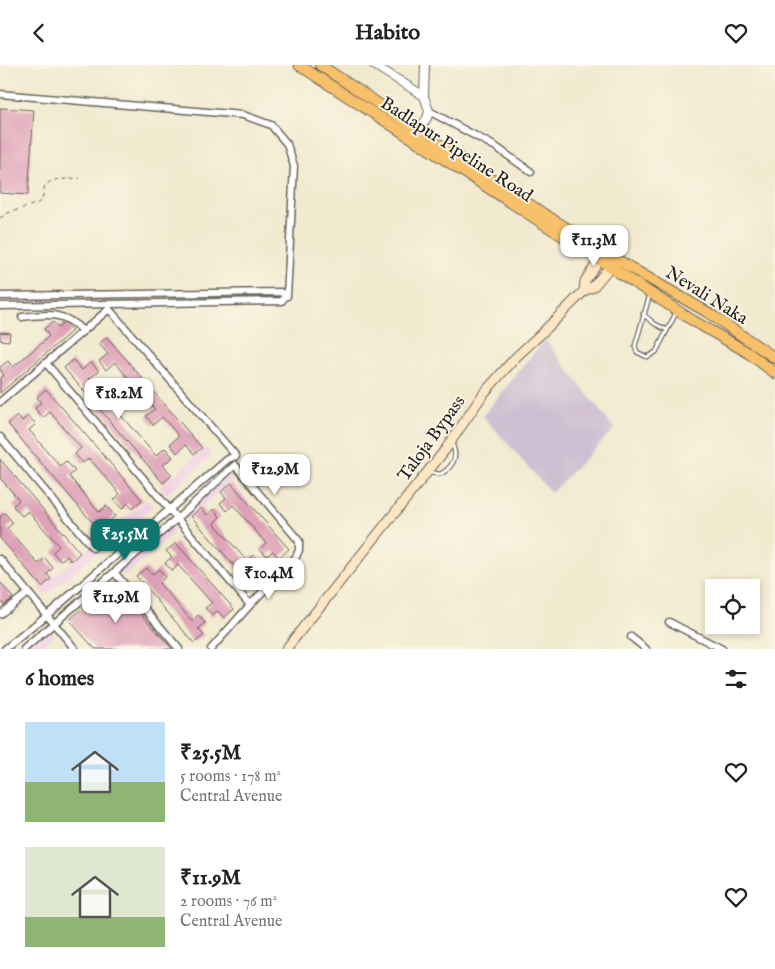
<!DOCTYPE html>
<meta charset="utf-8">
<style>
:root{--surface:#fff;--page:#f2f2f2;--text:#222;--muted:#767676;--accent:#0f766e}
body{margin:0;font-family:"IM FELL English",serif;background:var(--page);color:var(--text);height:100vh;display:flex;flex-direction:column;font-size:19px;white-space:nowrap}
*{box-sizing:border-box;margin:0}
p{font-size:16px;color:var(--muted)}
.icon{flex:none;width:28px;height:28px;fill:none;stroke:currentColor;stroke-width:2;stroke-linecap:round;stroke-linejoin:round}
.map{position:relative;height:584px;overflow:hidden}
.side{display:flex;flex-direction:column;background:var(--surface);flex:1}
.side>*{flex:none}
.buttons{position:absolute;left:705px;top:514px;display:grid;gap:10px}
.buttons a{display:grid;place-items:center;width:55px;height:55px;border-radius:0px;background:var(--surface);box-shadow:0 2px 8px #0003;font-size:25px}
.price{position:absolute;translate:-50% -42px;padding:0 11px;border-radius:10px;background:#fff;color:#222;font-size:16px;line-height:32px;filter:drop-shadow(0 1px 2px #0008)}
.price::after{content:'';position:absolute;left:50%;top:30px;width:15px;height:11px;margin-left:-8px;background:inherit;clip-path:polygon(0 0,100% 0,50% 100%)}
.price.selected{background:var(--accent);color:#fff}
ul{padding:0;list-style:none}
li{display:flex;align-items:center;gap:15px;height:125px;padding:0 25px}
li span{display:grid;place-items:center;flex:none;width:140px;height:100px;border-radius:0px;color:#555}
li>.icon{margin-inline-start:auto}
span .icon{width:60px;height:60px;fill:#fffc;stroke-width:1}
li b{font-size:21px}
h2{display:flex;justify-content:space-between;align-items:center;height:60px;padding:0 25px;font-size:21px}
header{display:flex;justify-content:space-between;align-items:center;height:65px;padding:0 25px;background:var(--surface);font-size:22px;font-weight:700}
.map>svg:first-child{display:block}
.built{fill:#f0d0e4}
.industrial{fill:#cebed1}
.building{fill:#dea0b8}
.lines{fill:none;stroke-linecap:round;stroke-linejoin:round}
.service-casing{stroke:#67645b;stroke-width:5.5}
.minor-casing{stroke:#67645b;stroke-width:9}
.tertiary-casing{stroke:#67645b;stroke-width:10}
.secondary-casing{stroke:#67645b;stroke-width:11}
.primary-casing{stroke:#67645b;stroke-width:12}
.path{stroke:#67645b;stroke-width:1;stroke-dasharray:4 4;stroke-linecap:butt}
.service{stroke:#fff;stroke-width:3}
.minor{stroke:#fff;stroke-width:6}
.tertiary{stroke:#fff;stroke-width:8}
.secondary{stroke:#fce6c4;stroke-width:9}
.primary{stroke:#f7c06b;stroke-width:10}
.labels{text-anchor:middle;stroke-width:4;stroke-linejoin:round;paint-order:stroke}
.street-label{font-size:18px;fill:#1c1c1c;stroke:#fcf5e5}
</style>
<header><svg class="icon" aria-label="back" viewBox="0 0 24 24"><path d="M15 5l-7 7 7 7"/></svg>Habito<svg class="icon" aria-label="heart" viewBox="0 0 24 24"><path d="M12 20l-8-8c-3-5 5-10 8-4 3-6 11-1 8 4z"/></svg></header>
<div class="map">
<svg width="775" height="584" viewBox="0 0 775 584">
<rect width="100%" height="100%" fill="#fcf5e5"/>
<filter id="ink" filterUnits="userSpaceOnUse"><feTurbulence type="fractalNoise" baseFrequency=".02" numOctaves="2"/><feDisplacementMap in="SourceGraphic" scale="10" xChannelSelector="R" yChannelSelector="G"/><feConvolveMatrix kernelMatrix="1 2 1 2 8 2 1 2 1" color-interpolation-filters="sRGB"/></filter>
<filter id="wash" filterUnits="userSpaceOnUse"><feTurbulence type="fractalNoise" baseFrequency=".0096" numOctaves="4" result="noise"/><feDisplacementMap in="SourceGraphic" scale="20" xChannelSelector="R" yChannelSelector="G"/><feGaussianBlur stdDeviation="1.12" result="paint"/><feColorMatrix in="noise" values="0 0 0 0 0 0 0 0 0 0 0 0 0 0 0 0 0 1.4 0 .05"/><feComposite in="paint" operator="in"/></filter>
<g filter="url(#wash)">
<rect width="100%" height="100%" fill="#f1eacf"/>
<path class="built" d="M206 383 212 390 166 430 160 422Z
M229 404 236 412 185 455 179 447Z
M147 435 153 442 45 530 39 523Z
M166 458 174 468 125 511 116 501Z
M48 561 56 569 39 584H21Z"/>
<path class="industrial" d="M545 274 614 364 551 428 483 351Z"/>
<g id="blocks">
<path class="building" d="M0 43 34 45 28 130 0 128Z
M53 257 58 263 65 257 72 266 0 328V313L4 310 0 305V302L8 296 13 302 43 277 49 271 44 264Z
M0 267 10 268 9 276 0 275Z
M107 272 202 383 194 389 186 380 177 388 170 379 179 371 171 362 162 352 153 360 146 351 155 344 139 325 130 333 122 324 131 317 115 297 106 305 99 296 108 289 99 279Z
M73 295 82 305 91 297 99 306 89 314 97 323 156 391 165 383 173 392 163 400 172 410 163 418 64 303Z
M46 324 142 435 132 444 128 438 122 444 114 435 120 429 89 393 83 398 75 389 81 383 50 347 43 353 35 343 41 338 37 332Z
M17 351 22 356 28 351 36 359 29 365 60 401 66 396 75 406 69 411 99 447 106 441 115 451 108 457 112 462 103 470 8 359Z
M0 394 80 488 71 496 67 491 60 496 53 487 59 481 28 446 22 451 13 441 19 435 0 413Z
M231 418 289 484 279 493 273 486 267 491 260 484 266 478 233 440 227 446 220 438 226 433 221 427Z
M201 443 207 450 214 444 220 452 214 458 220 465 247 496 253 490 260 498 253 504 258 510 249 518 191 451Z
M5 448 13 458 7 463 38 499 45 493 53 503 47 509 51 514 42 522 0 473V452Z
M176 478 234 544 224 553 218 546 212 551 205 543 212 538 178 500 172 506 165 498 172 492 166 486Z
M146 503 152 510 159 504 165 512 159 518 192 556 198 550 205 558 198 564 204 570 194 578 136 511Z
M0 517 13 533 4 540 0 535Z
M113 517 172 584H95L69 555Z"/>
</g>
</g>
<g filter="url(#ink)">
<use href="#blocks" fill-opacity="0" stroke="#67645b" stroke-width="1"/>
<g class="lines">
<g class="service-casing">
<path id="service" d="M650 229 635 281 637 287 647 292 656 287 676 248
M643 249 655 259 667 265
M430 408 441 409C454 401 459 391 451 377"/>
</g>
<g class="minor-casing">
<path id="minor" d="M0 29 243 50 271 60 287 79 294 101 287 231H285
M429 46 496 82 531 107
M0 231 281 227 285 231 282 236 0 241
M22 252C48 249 63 246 83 266
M46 298 250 540
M0 337 109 244 236 391
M0 372 93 483
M0 494 75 584
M114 507 179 584
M0 549 28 528
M669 557 722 584
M631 572 646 584
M5 584 47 550 228 394 236 391
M24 584 178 453 235 400
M211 584 250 540 296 492 299 485V476L235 400"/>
</g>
<g class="tertiary-casing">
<path id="tertiary" d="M374 0 424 31
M416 70 427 53 429 46 424 31 425 0"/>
</g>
<g class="secondary-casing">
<path id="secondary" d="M584 226 585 216 603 189
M286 584 445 385 484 328 516 292 545 265 584 226 593 222 614 197"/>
</g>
<g class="primary-casing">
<path id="primary" d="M299 0 692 255 747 287 775 308
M320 0 541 147 631 203 707 247 775 293"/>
</g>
<path class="path" d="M0 153 8 148 38 138 42 134 45 120 53 115 80 113"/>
<use href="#service" class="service"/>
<use href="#minor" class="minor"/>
<use href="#tertiary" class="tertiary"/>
<use href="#secondary" class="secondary"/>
<use href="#primary" class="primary"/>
</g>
</g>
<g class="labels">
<g class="street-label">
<text transform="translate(457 84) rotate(33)" y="6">Badlapur Pipeline Road</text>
<text transform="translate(707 230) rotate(32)" y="6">Nevali Naka</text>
<text transform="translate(431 373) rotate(-54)" y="6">Taloja Bypass</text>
</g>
</g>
</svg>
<div class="buttons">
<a><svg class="icon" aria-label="locate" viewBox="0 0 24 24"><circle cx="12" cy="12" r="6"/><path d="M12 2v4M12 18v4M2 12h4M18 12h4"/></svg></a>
</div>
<b class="price" style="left:594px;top:202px">₹11.3M</b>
<b class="price" style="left:119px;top:355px">₹18.2M</b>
<b class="price" style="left:275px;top:431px">₹12.9M</b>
<b class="price selected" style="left:125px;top:496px">₹25.5M</b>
<b class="price" style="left:269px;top:535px">₹10.4M</b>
<b class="price" style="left:116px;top:559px">₹11.9M</b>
</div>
<section class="side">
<h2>6 homes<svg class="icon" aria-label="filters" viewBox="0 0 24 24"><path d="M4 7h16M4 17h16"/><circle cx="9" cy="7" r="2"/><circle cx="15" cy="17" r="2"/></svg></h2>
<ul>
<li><span style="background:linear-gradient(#bfe0f5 60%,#8fb573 0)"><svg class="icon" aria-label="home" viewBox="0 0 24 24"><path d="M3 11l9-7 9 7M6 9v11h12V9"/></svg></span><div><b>₹25.5M</b><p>5 rooms · 178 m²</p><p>Central Avenue</p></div><svg class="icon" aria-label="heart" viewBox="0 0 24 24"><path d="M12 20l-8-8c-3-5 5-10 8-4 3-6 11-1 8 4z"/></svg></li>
<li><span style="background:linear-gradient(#dfe7d0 70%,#8fb573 0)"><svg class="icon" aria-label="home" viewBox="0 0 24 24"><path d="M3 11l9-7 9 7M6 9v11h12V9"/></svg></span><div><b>₹11.9M</b><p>2 rooms · 76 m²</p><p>Central Avenue</p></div><svg class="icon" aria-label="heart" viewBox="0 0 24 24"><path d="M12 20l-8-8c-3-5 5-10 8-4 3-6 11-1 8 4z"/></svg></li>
</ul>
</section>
